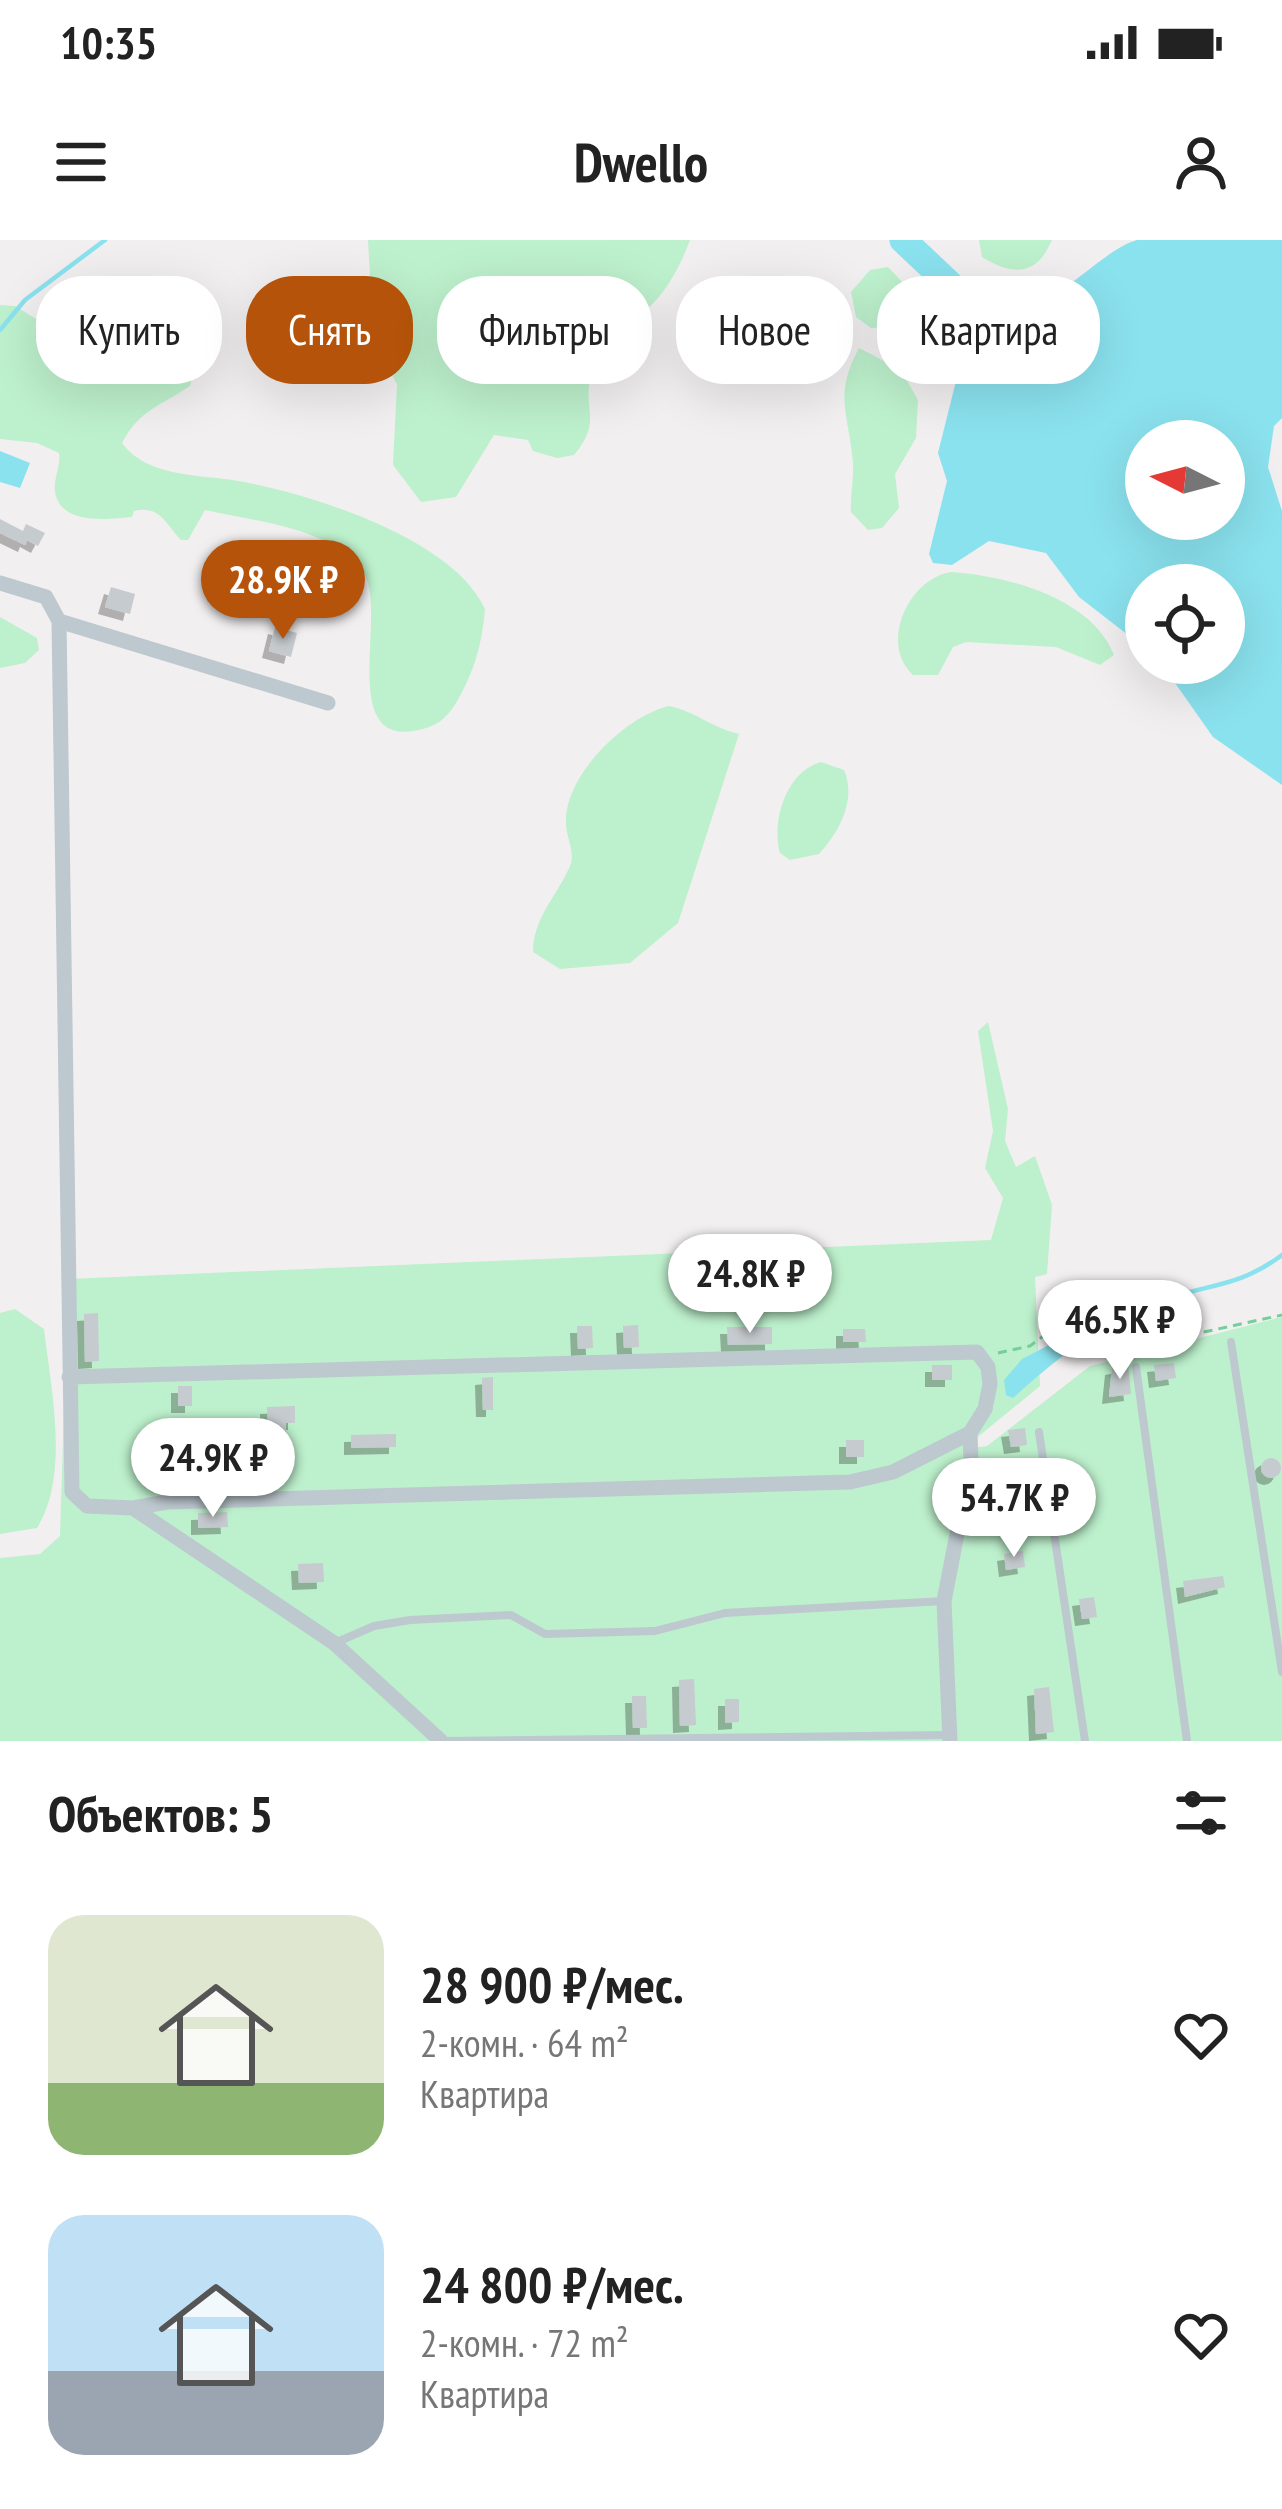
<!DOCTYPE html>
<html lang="ru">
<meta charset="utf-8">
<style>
:root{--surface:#fff;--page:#f2f2f2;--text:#222;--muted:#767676;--accent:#b45309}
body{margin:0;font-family:"PT Sans Narrow",sans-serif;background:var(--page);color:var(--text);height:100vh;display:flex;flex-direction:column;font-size:45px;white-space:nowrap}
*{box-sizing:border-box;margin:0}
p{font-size:39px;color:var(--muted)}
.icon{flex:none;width:66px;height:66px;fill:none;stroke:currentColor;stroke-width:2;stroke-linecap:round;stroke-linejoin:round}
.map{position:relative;height:1501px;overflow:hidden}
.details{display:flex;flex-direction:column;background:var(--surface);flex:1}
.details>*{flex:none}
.banner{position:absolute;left:36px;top:36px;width:1212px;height:108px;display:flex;gap:24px}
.needle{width:78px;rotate:276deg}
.buttons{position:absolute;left:1125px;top:180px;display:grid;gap:24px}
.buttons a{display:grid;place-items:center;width:120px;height:120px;border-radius:50%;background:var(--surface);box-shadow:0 12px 48px #0002;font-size:60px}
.price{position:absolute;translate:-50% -102px;padding:0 27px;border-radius:42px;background:#fff;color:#222;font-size:39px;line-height:78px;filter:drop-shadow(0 3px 6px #0008)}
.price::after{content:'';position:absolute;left:50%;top:72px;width:36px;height:27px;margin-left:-18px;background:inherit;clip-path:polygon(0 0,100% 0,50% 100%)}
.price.current{background:var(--accent);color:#fff}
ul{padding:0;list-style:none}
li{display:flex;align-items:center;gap:36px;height:300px;padding:0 48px}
li span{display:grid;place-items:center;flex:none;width:336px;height:240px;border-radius:36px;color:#555}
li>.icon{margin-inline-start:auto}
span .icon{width:144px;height:144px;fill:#fffc;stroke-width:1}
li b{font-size:51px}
h2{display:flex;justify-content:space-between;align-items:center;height:144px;padding:0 48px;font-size:51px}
.pill{padding:0 42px;border-radius:48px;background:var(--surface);box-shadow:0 12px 48px #0002;font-size:42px;line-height:108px}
.pill.current{background:var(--accent);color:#fff}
.status{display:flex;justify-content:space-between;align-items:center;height:84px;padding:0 60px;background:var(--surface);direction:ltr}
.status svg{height:33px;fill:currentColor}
header{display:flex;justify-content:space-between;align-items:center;height:156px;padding:0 48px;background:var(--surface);font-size:54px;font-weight:700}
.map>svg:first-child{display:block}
.green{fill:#bdf0cc}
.water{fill:#8ae2ee;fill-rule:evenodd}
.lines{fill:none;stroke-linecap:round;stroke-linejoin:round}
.stream{stroke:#8ae2ee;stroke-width:4.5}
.river{stroke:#8ae2ee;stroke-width:27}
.building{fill:#c6cbcf;filter:url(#shadow)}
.path{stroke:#75cf9a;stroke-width:3;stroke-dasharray:9 6;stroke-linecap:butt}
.lane{stroke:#bdc8cf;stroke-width:8}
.street{stroke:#bdc8cf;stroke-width:15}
</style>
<div class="status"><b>10:35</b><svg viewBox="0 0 49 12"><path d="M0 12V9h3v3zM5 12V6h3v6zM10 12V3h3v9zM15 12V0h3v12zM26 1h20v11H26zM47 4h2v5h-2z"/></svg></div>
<header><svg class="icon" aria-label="menu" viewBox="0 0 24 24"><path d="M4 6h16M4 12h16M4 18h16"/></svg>Dwello<svg class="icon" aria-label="person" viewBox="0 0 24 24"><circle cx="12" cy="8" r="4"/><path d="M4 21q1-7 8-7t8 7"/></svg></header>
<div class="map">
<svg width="1282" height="1501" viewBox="0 0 1282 1501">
<defs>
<filter id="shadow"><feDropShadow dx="-7" dy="7" stdDeviation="0" flood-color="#0004"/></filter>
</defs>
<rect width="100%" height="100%" fill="#f2eff0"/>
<path class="green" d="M368 0H690C682 21 673 40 658 58 637 82 601 102 591 136 582 169 603 181 574 215L557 218 533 211 528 200 494 195 456 257 421 262 393 225 397 144 374 103Z
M979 0H1052C1037 35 1015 37 982 17Z
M888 27 905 45 903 75 890 87 871 88 856 77 851 52 870 30Z
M0 65 15 66 51 88 107 102 132 120H173L195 129 190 146C161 166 140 169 122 203 148 239 205 234 244 242 316 256 453 299 485 369 482 402 476 426 460 456 453 469 444 482 429 487 332 520 389 373 364 334 332 286 255 282 205 270L188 300H181C165 283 160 265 134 271L132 277C109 279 61 286 55 252 53 239 61 226 59 213L37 203 0 199Z
M859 108 901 130 918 160 916 198 895 234 899 268 882 288 868 290 851 272C850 256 854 239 853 223 849 173 833 156 859 108Z
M951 332C1007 336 1091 357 1114 415L1100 425 1056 407 966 402 953 407 938 435H913C879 404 908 339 951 332Z
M0 377 37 398 39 410 25 423 0 428Z
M669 466C695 471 712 488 739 494L678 683 630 723 560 729 533 712C533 678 557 656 570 626 576 612 565 596 566 580 566 534 626 476 669 466Z
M821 522 844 530C857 559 839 593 819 614L790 620 780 613C771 580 787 531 821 522Z
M988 782 1008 869 1005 901 1016 927 1035 916 1052 965 1047 1034 1035 1037 1040 1146 963 1209 987 1206 1090 1126 1282 1077V1501H0V1318L40 1314 60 1296 68 1039 991 1000 1003 958 985 928 993 891 978 791Z
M15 1069 44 1089C51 1149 70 1235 37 1288L0 1294V1073Z"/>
<path class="water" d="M1137 0H1282V178L1274 186 1268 227 1282 271V545L1213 497 1161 423H1224V345H1146V409L1079 357 1046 313 989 301 952 325 933 323 929 314 947 241 938 213 960 125 977 118 996 124 1007 117 999 99 970 83 974 67 986 62 1013 65 1046 48 1058 52C1083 37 1112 7 1137 0ZM1224 201V279H1146V201Z
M0 211 30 223 20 248 0 242Z
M1109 1052 1118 1070 1117 1082C1078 1101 1044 1130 1013 1158L1006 1155 1004 1140 1022 1119 1047 1106Z"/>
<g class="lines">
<path class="stream" d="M0 90 25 60 105 0
M1117 1082C1142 1085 1147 1066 1166 1059 1210 1044 1241 1046 1282 1015"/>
<path class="river" d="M903 0 974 67 1006 85"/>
</g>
<path class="building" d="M0 279 23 291 26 284 45 293 38 306 27 300 25 305 0 293Z
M111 347 135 354 130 374 105 367Z
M275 387 297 393 291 417 269 411Z
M98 1073 99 1121 85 1122 84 1074Z
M638 1085 639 1107 624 1108 623 1086Z
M577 1086H592L593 1108 578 1109Z
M727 1087H772V1104L728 1105Z
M843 1089H865L866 1102H843Z
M1174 1123 1176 1138 1156 1141 1154 1125Z
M932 1125H952V1140H932Z
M1128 1125 1131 1154 1109 1157 1112 1128Z
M493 1137V1170H483L482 1138Z
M178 1146H192V1166H178Z
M295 1166V1183H286V1193H268L267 1167Z
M1025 1188 1027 1205 1011 1207 1008 1190Z
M396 1194V1207L351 1208V1195Z
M846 1200H864V1217H846Z
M1261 1228a10 10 0 1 1 20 0a10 10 0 1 1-20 0Z
M279 1231V1246L260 1247 259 1232Z
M195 1232 196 1249 180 1250 179 1233Z
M227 1272 228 1287 198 1288V1273Z
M1023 1311 1025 1327 1006 1330 1004 1314Z
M323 1323 324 1342 299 1343 298 1324Z
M1223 1336 1225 1347 1185 1357 1183 1341Z
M1094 1357 1097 1377 1082 1379 1079 1359Z
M694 1439 696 1485 680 1486 679 1440Z
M1049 1447 1054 1492 1036 1494 1034 1449Z
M632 1456H646L647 1488H633Z
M725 1459H739V1482L725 1483Z"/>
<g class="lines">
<path class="path" d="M998 1113 1030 1106 1111 1045 1123 1044 1140 1099 1149 1104 1282 1075"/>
<path class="lane" d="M1231 1102 1282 1432
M1136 1127 1187 1501
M1039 1192 1085 1501
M335 1403 374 1386 410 1380 511 1375 545 1394 655 1391 725 1373 944 1361
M446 1501 949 1495"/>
<path class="street" d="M0 343 46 357 59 381 72 1252 87 1266 133 1268 334 1403 441 1501
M59 381 328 463
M69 1137 977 1112 988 1127 990 1144 985 1169 970 1193 971 1222 944 1361 950 1501
M133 1268 167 1262 850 1242 893 1232 970 1193"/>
</g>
</svg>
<div class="buttons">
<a><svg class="needle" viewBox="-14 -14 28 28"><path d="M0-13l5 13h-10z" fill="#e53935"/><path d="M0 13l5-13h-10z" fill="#767676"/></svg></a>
<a><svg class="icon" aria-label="locate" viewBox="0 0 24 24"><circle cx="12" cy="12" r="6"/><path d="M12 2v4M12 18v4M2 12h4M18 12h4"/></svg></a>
</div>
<b class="price current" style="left:283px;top:402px">28.9K ₽</b>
<b class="price" style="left:750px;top:1096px">24.8K ₽</b>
<b class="price" style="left:1120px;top:1142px">46.5K ₽</b>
<b class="price" style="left:213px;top:1280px">24.9K ₽</b>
<b class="price" style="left:1014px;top:1320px">54.7K ₽</b>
<div class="banner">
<a class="pill">Купить</a>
<a class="pill current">Снять</a>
<a class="pill">Фильтры</a>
<a class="pill">Новое</a>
<a class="pill">Квартира</a>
</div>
</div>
<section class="details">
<h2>Объектов: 5<svg class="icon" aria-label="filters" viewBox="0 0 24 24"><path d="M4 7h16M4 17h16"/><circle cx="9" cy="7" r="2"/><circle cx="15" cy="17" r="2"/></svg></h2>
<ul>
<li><span style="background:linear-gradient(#dfe7d0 70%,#8fb573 0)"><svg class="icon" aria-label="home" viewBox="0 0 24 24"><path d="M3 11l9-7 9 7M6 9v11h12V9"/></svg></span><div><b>28 900 ₽/мес.</b><p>2-комн. · 64 m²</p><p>Квартира</p></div><svg class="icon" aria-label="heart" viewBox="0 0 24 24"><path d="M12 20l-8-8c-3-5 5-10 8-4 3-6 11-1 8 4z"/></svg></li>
<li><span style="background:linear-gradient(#bfe0f5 65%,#9aa5b1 0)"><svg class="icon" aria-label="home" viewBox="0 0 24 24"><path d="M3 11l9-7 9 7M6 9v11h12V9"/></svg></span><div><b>24 800 ₽/мес.</b><p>2-комн. · 72 m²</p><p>Квартира</p></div><svg class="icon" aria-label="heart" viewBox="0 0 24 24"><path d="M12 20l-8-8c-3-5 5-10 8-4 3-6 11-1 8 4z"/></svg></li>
</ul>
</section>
